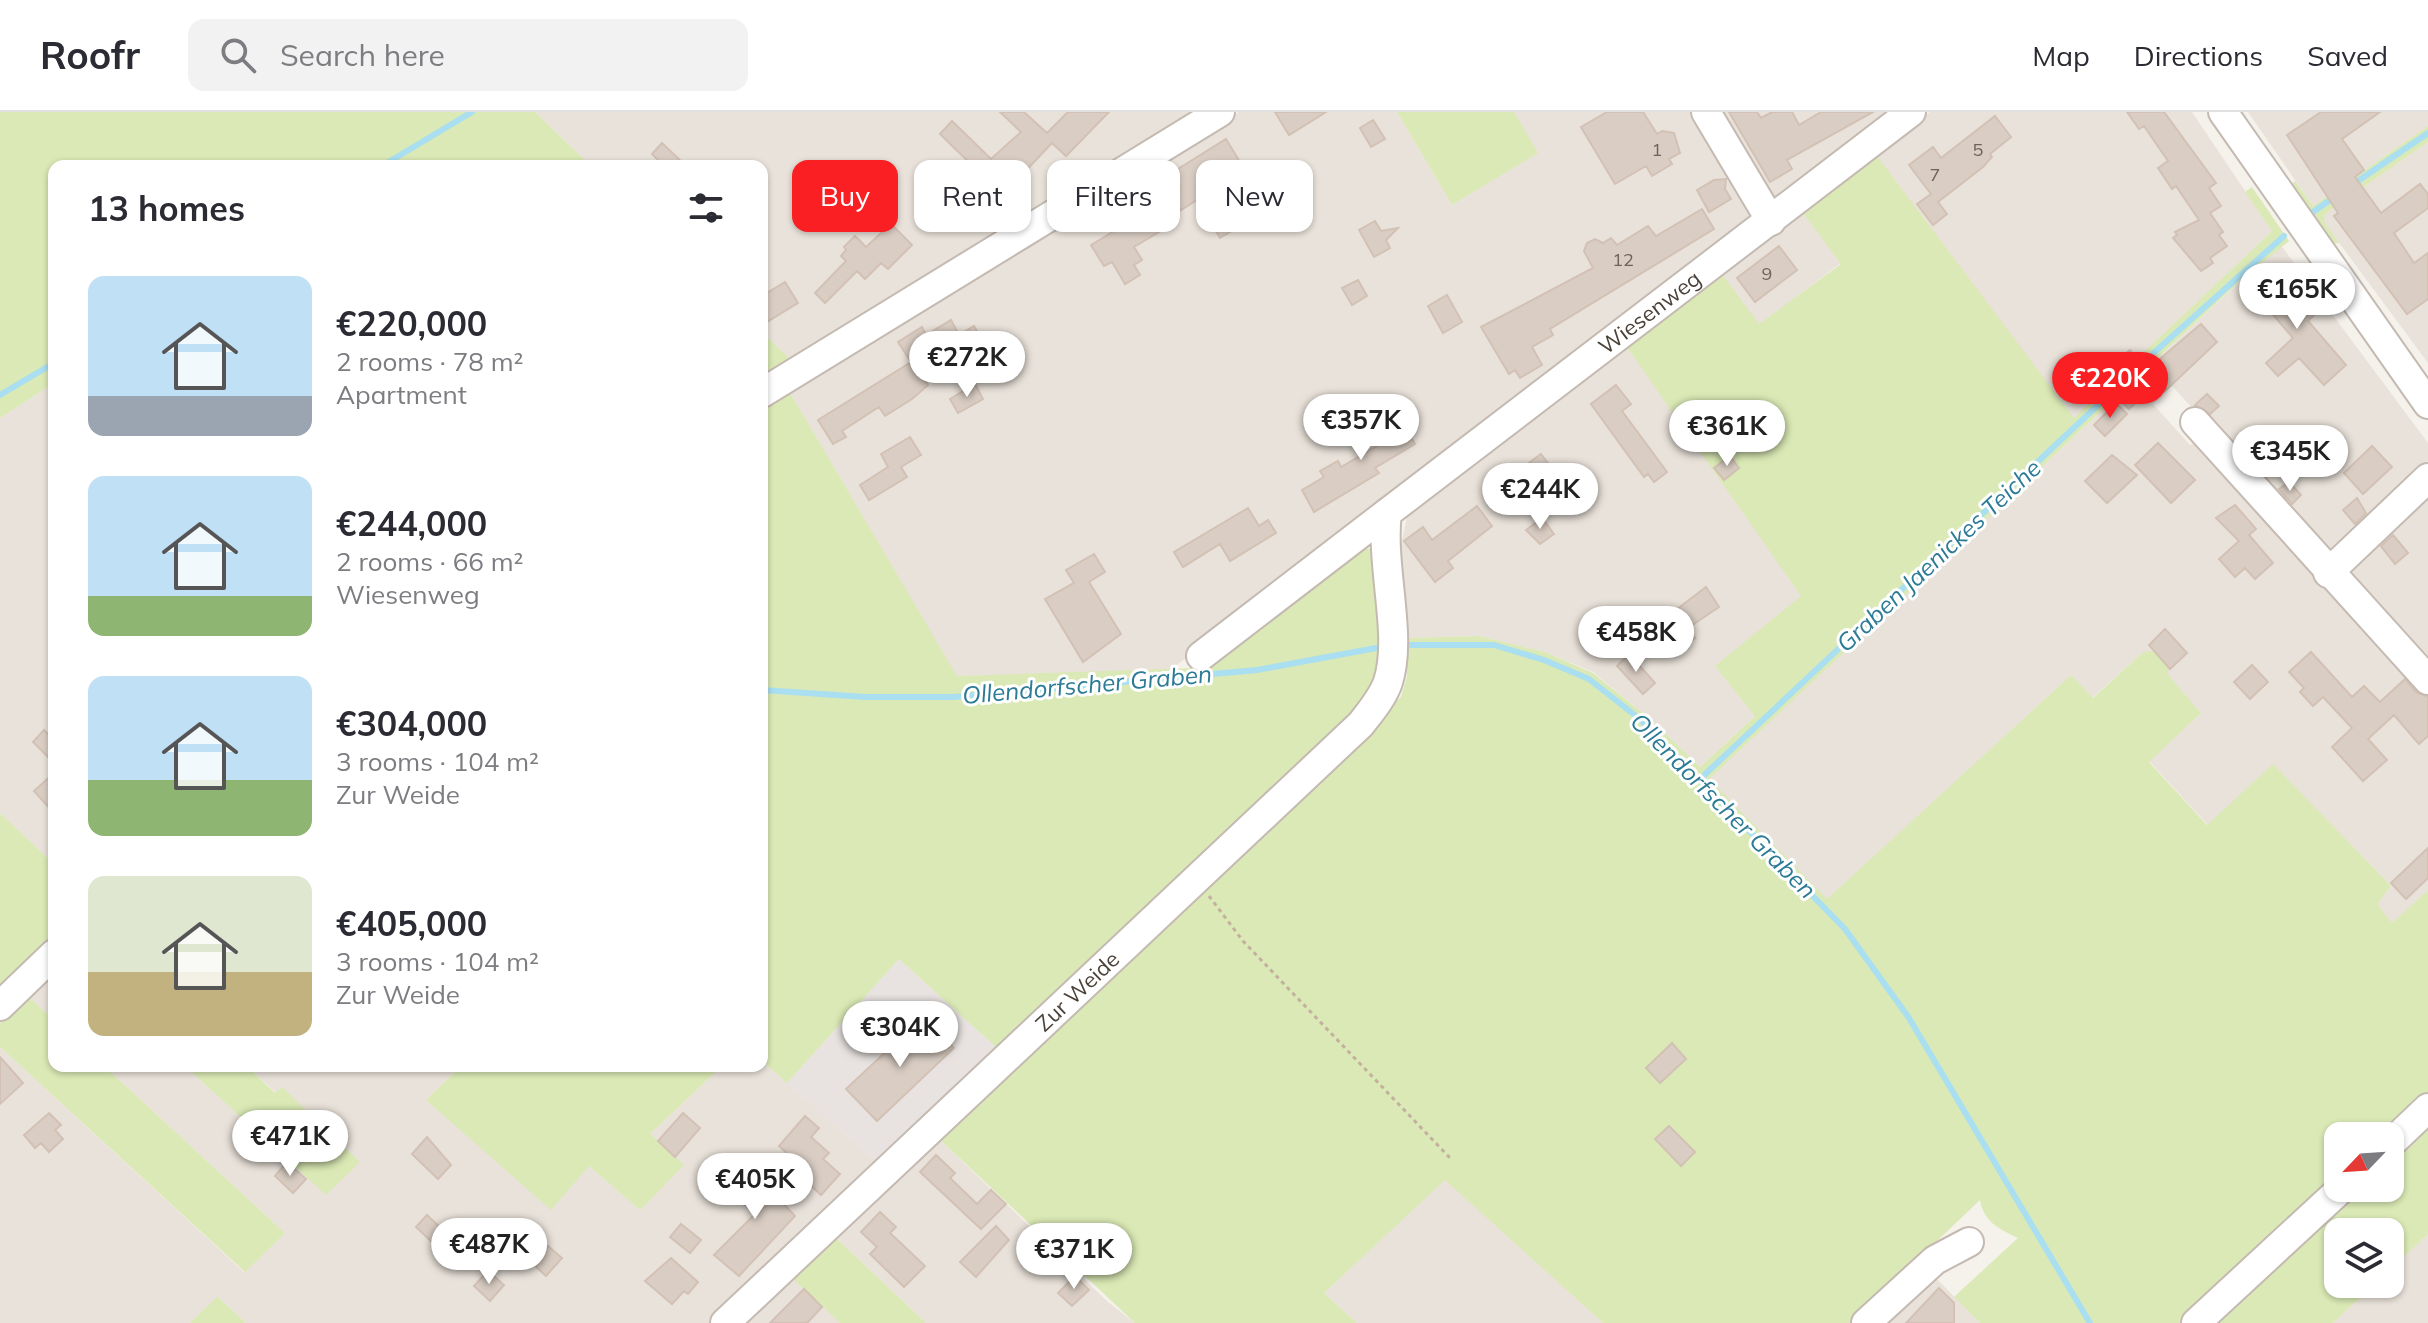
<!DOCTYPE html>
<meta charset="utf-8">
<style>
:root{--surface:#fff;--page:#f2f2f3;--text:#2b2b33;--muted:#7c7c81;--line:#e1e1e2;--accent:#f91f22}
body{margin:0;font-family:Mulish,sans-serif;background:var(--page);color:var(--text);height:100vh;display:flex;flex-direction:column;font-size:30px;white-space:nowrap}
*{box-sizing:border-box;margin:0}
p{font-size:26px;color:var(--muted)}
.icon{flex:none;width:44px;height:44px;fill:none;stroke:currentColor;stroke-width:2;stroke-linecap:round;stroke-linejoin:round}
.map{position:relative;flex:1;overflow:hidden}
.sheet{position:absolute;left:48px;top:48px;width:720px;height:912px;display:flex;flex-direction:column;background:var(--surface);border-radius:16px;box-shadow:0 2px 6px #0004}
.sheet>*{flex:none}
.top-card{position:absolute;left:792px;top:48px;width:760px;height:72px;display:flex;gap:16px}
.needle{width:52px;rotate:245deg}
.buttons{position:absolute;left:2324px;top:1010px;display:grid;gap:16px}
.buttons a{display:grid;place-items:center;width:80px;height:80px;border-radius:16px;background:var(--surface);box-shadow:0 2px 6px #0004;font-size:40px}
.price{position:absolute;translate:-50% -68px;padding:0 18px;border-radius:28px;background:#fff;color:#222;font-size:26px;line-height:52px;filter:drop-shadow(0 2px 4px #0008)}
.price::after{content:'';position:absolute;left:50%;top:48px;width:24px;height:18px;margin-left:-12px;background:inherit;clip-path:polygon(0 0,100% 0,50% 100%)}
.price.active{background:var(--accent);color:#fff}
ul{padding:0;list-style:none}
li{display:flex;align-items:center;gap:24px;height:200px;padding:0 40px}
li span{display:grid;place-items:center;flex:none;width:224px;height:160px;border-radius:16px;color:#555}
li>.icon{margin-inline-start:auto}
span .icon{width:96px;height:96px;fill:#fffc;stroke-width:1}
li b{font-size:34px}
h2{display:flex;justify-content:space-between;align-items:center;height:96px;padding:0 40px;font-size:34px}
.pill{padding:0 28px;border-radius:16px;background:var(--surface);box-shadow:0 2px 6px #0004;font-size:28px;line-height:72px}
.pill.active{background:var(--accent);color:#fff}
header{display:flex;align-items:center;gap:48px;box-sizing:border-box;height:112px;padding:0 40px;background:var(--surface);border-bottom:2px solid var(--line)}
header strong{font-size:38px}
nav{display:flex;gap:44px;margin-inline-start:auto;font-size:28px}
.search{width:560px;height:72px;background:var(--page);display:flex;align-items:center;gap:20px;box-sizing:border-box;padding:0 28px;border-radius:16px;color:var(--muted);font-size:30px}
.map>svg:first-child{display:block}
.residential{fill:#e9e2da}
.industrial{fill:#e8e3e0}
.green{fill:#dae9b5;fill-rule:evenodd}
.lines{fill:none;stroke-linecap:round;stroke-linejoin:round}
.stream{stroke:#a9dff1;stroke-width:6}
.building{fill:#dacec4;stroke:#d2c1b4;stroke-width:2}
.minor-casing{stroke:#c4bab1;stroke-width:32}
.path{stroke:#c3b09f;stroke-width:3;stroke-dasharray:4 4;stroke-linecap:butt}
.minor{stroke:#fff;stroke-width:28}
.labels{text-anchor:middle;stroke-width:6;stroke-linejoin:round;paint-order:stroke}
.number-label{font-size:18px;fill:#6e645c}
.street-label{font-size:22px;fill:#4a4139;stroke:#fff}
.water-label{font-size:24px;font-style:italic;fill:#2b7a96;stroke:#fff}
</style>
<header>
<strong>Roofr</strong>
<div class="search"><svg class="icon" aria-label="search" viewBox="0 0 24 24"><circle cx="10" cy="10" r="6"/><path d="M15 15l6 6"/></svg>Search here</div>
<nav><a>Map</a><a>Directions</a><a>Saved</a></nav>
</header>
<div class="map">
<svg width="2428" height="1211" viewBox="0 0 2428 1211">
<rect width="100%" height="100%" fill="#f5f1eb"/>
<path class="residential" d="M535 0H1198L793 250 762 220V54H591Z
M1239 0H1397L1452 93 1537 41 1514 0H1697L1752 99 1750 107 1594 232 1169 559 956 564 789 279Z
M1712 0H1897L1780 87H1774Z
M1930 0H2192L2272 119 2074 307 1875 42Z
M2248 0H2428V14L2313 94Z
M2428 30V251L2323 109 2325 102Z
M1800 97 1841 151 1760 212 1929 442 1700 655 1650 607 1593 560 1545 540 1479 524 1403 526 1396 458 1409 395Z
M2280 132 2428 331V349L2325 446 2288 399 2172 274 2153 292 2190 333 2196 330 2428 575V778L2392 812 2376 792 2391 774 2273 653 2208 713 2149 649 2201 601 2143 540 2092 586 2071 563 1827 788 1708 667Z
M54 271V752L0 701V306Z
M2428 387V555L2345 466Z
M54 860V908L28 884Z
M0 935 244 1160 285 1121 104 954H185L326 1082 281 975 276 981 247 954H461L426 988 589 1054 640 1098 650 1022 722 954H762V949L879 1051 712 1211H246L218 1185 190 1211H0Z
M937 1025 1108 1190 1135 1211H926L834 1124Z
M1445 1067 1603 1211H1357L1324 1181Z
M2428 1122V1211H2333L2375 1172H2390V1158Z
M1933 1163 1980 1211H1883Z
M791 1165 840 1211H743Z"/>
<path class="industrial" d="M899 847 998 937 879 1051 787 971Z"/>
<path class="green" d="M0 0H535L591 54H54V271L0 306Z
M1397 0H1514L1538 41 1452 93Z
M2428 14V30L2325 102 2324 109 2339 131H2333L2291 73 2295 69 2313 94Z
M1874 40 2074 306 2272 119 2245 80 2252 75 2289 129 2241 168 1709 667 1827 787 2071 563 2093 586 2143 540 2154 539 2168 554V563L2201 601 2149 650 2207 713 2273 652 2391 774 2377 792 2392 811 2428 778V1122L2390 1158V1120H2338V1172H2375L2333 1211H1980L1954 1185 2018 1126C1999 1117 1984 1110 1980 1088L1851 1211H1603L1445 1068 1324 1181 1357 1211H1135L937 1025 1401 585 1407 564 1403 526 1479 524 1545 540 1593 561 1650 607 1700 655 1755 604 1715 554 1801 484 1624 231 1719 158 1759 212 1841 152 1800 97ZM2338 1024H2390V1076H2338Z
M762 220 793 250 762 269Z
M789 279 957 564 1196 556 1354 436 1375 437 1378 443 1380 565 1356 597 998 937 899 847 787 971 762 949V296Z
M0 701 54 752V830L0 881Z
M28 884 54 908V954H104L285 1121 245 1160 0 935V911Z
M185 954H247L275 981 282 975 360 1050 326 1083Z
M461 954H722L650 1022 684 1053 640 1098 589 1054 551 1098 426 988Z
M834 1124 926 1211H840L791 1165Z
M217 1185H218L246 1211H190Z"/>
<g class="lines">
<path class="stream" d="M382 54 472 0
M2352 73 2428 21
M2310 102 2336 84
M2138 255 2284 124
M0 283 54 251
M1402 533H1494L1544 548 1589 567 1641 608 1845 817 1909 906 2090 1211
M762 578 865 585H954L1257 558 1387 534
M1700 667 2130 263"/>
</g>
<path class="building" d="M1000 0H1024L1047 21 1068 0H1109L1066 44 1052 31 1017 68 1028 79 1017 90 1003 76 961 119 943 102 981 62 940 22 952 9 991 47 1021 20Z
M1275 0H1326L1289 23Z
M1607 0H1643L1657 22 1662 19 1674 21 1680 41 1669 47 1672 52 1652 64 1646 54 1615 72 1581 15Z
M1729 0H1757L1761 6 1772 0H1792L1799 13 1821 0H1873L1787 48 1792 57 1770 70Z
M2127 0H2164L2216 71 2209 76 2221 94 2210 101 2223 120 2219 123 2227 134 2210 146 2213 151 2201 159 2173 126 2177 123 2175 120 2199 108 2176 74 2172 77 2158 56 2168 49 2144 14 2139 17Z
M2321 0H2380L2342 27 2364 58 2355 65 2381 101 2420 72 2428 82V96L2394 121 2414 151 2428 141V187L2407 202 2334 104 2338 101 2287 23Z
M1995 4 2011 25 1990 42 1992 45 1983 55 1938 90 1947 102 1933 113 1917 92 1931 82 1909 53 1933 35 1941 46Z
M1373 8 1385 27 1371 35 1360 16Z
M1226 27 1246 60 1257 53 1266 68 1227 92 1240 114 1220 126 1197 88 1170 105 1174 111 1134 135 1142 148 1134 153 1140 163 1125 172 1112 150 1104 154 1091 133 1114 119 1106 106 1130 92 1137 104 1180 78 1170 62Z
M662 31 686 54H664L652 42Z
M1285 63 1298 86 1285 94 1272 71Z
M1726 67 1725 77 1731 87 1709 100 1697 78 1714 68Z
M1702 97 1714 117 1550 217 1553 223 1532 235 1542 253 1520 266 1515 258 1509 262 1481 215 1593 156 1584 139 1587 131 1595 127 1603 131 1611 126 1617 133 1648 114 1656 124Z
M1375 109 1381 119 1398 116 1386 128 1390 136 1374 145 1359 118Z
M891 112 912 133 888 157 881 151 865 167 857 159 825 191 815 181 846 149 841 144 846 138 844 135 855 124 866 135Z
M1779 134 1797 158 1755 190 1737 166Z
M2274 158 2315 202 2308 209 2346 253 2324 273 2299 246 2278 264 2266 251 2293 226 2252 178Z
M1358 168 1367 184 1352 193 1342 176Z
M785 170 798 191 762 213V184Z
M1447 183 1462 210 1443 221 1428 194Z
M951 208 959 223 974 214 992 245 985 249 989 255 974 264 955 232 917 256 928 273 912 287 885 304 879 295 842 319 846 325 833 332 818 308 911 250 898 230 922 215 926 223Z
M2201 212 2217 230 2165 279 2157 270 2129 297 2117 285 2131 272 2113 251 2130 238 2147 258Z
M975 272 983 287 958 301 950 287Z
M1616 273 1631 292 1622 299 1667 360 1654 370 1648 362 1644 365 1591 292Z
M2207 282 2219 294 2210 302 2195 293Z
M1341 286 1352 305 1337 314 1326 295Z
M2116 291 2127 302 2105 324 2094 313Z
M1381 298 1384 304 1394 298 1415 332 1375 356 1379 361 1314 400 1302 378 1324 365 1320 359 1338 349 1341 355 1382 331 1367 306Z
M910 325 921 343 901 355 907 365 869 388 860 373 888 355 881 342Z
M2158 331 2195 368 2171 391 2135 353Z
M2372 334 2392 355 2363 382 2344 361Z
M1541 342 1559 366 1547 375 1549 379 1521 399 1501 372Z
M2112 343 2137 363 2107 391 2085 369Z
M1730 344 1739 356 1724 368 1714 356Z
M2289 370 2301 383 2292 392 2279 377Z
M2357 386 2366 401 2355 412 2343 398Z
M2235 393 2256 417 2249 423 2273 451 2255 467 2245 456 2235 465 2219 447 2239 429 2216 406Z
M1477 394 1492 414 1448 449 1453 456 1435 470 1404 429 1423 415 1432 428Z
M1248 396 1259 414 1268 408 1276 421 1230 449 1220 432 1183 455 1174 440Z
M1542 406 1554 422 1540 432 1526 418Z
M2393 423 2408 441 2395 452 2381 434Z
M1094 442 1105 460 1089 470 1121 522 1083 550 1045 487 1074 471 1066 458Z
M1706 475 1719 495 1688 516 1695 526 1679 538 1659 511Z
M2165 517 2187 541 2170 557 2149 533Z
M2311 540 2352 585 2364 574 2380 590 2405 567 2416 580 2428 585V624L2419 632 2394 603 2368 627 2387 648 2363 669 2332 635 2352 616 2323 585 2313 594 2300 580 2304 576 2289 560Z
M1629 542 1655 571 1643 582 1617 554Z
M2252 553 2268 570 2250 587 2234 570Z
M44 618 54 628V651L33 630Z
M54 661V701L34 679Z
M2428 736V766L2406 787 2391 771Z
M924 904 954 936 877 1009 846 977Z
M1672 931 1686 947 1660 971 1646 956Z
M0 945 23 971 0 992Z
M49 1001 61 1013 55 1018 63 1027 49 1040 41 1031 35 1036 24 1023Z
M683 1001 700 1016 675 1045 658 1029Z
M805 1004 819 1016 811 1025 829 1041 823 1047 840 1062 821 1083 805 1068 810 1062 779 1034Z
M1669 1014 1695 1040 1681 1054 1655 1027Z
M427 1025 451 1053 438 1067 412 1042Z
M936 1043 955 1061 950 1066 977 1092 991 1078 1006 1092 981 1117 920 1060Z
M759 1048 772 1060 763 1070 795 1104 739 1164 714 1143 755 1102 731 1080Z
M287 1050 306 1067 293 1081 275 1064Z
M880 1100 896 1115 890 1121 925 1154 904 1175 870 1142 877 1135 861 1120Z
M427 1103 445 1120 434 1132 416 1115Z
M681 1112 701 1128 690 1141 670 1125Z
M996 1114 1009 1128 976 1165 960 1150Z
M1046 1133 1064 1150 1054 1161 1036 1144Z
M548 1134 562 1146 546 1164 532 1151Z
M671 1146 698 1170 688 1182 684 1179 672 1192 645 1169Z
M488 1159 504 1173 490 1189 474 1174Z
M1075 1164 1089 1178 1072 1194 1058 1181Z
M1939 1176 1954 1191V1211H1906Z
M804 1177 822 1195 807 1211H770Z"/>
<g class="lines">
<g class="minor-casing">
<g id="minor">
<path d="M1706 0 1771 109"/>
<path d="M2223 0 2428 292"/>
<path d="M762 281 1220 0"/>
<path d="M2195 310 2428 568"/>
<path d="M2328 461 2428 366"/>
<path d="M1201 544 1387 401"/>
<path d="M0 894 54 842"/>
<path d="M2390 1032 2428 996"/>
<path id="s1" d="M725 1211 1361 612C1371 599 1383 585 1388 570 1403 523 1380 454 1387 401L1911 0"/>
<path d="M1866 1211 1935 1148 1969 1130"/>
<path d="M2196 1211 2342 1076"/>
</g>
</g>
<path class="path" d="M1209 784 1243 829 1450 1046"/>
<use href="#minor" class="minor"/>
</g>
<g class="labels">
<g class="number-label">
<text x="1657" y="44">1</text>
<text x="1978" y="44">5</text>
<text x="1935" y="69">7</text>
<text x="1623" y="154">12</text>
<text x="1767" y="168">9</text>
</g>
<g class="street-label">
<text dy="8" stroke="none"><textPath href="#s1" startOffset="1424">Wiesenweg</textPath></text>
<text dy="8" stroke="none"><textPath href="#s1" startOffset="484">Zur Weide</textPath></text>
</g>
<g class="water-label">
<text transform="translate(1939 444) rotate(-43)" y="8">Graben Jaenickes Teiche</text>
<text transform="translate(1087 573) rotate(-5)" y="8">Ollendorfscher Graben</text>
<text transform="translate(1723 694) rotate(45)" y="8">Ollendorfscher Graben</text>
</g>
</g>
</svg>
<div class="buttons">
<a><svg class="needle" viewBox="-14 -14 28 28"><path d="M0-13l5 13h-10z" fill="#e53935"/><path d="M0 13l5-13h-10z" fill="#7c7c81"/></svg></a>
<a><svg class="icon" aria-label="layers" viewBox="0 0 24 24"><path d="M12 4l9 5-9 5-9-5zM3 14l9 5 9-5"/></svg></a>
</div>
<b class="price" style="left:2297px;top:219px">€165K</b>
<b class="price" style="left:967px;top:287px">€272K</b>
<b class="price active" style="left:2110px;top:308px">€220K</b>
<b class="price" style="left:1361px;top:350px">€357K</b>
<b class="price" style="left:1727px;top:356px">€361K</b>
<b class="price" style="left:2290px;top:381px">€345K</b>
<b class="price" style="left:1540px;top:419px">€244K</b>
<b class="price" style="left:1636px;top:562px">€458K</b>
<b class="price" style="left:900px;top:957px">€304K</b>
<b class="price" style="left:290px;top:1066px">€471K</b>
<b class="price" style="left:755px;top:1109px">€405K</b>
<b class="price" style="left:489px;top:1174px">€487K</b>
<b class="price" style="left:1074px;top:1179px">€371K</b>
<div class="top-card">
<a class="pill active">Buy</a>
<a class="pill">Rent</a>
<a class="pill">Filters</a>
<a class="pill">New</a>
</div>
<section class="sheet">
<h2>13 homes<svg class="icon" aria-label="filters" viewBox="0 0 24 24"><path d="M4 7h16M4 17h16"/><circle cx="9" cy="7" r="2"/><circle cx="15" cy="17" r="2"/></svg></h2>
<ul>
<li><span style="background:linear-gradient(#bfe0f5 75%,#9aa5b1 0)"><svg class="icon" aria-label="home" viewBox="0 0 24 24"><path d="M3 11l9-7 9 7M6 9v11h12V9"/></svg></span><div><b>€220,000</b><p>2 rooms · 78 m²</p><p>Apartment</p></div></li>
<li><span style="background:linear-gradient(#bfe0f5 75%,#8fb573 0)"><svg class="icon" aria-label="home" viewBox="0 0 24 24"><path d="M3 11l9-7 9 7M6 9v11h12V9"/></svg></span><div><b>€244,000</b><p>2 rooms · 66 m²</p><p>Wiesenweg</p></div></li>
<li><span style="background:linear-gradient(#bfe0f5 65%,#8fb573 0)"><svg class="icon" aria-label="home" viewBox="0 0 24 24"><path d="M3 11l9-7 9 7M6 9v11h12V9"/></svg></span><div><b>€304,000</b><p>3 rooms · 104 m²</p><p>Zur Weide</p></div></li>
<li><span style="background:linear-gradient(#dfe7d0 60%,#c2b280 0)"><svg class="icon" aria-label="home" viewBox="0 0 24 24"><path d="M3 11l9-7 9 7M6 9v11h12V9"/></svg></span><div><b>€405,000</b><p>3 rooms · 104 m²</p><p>Zur Weide</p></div></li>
</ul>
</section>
</div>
